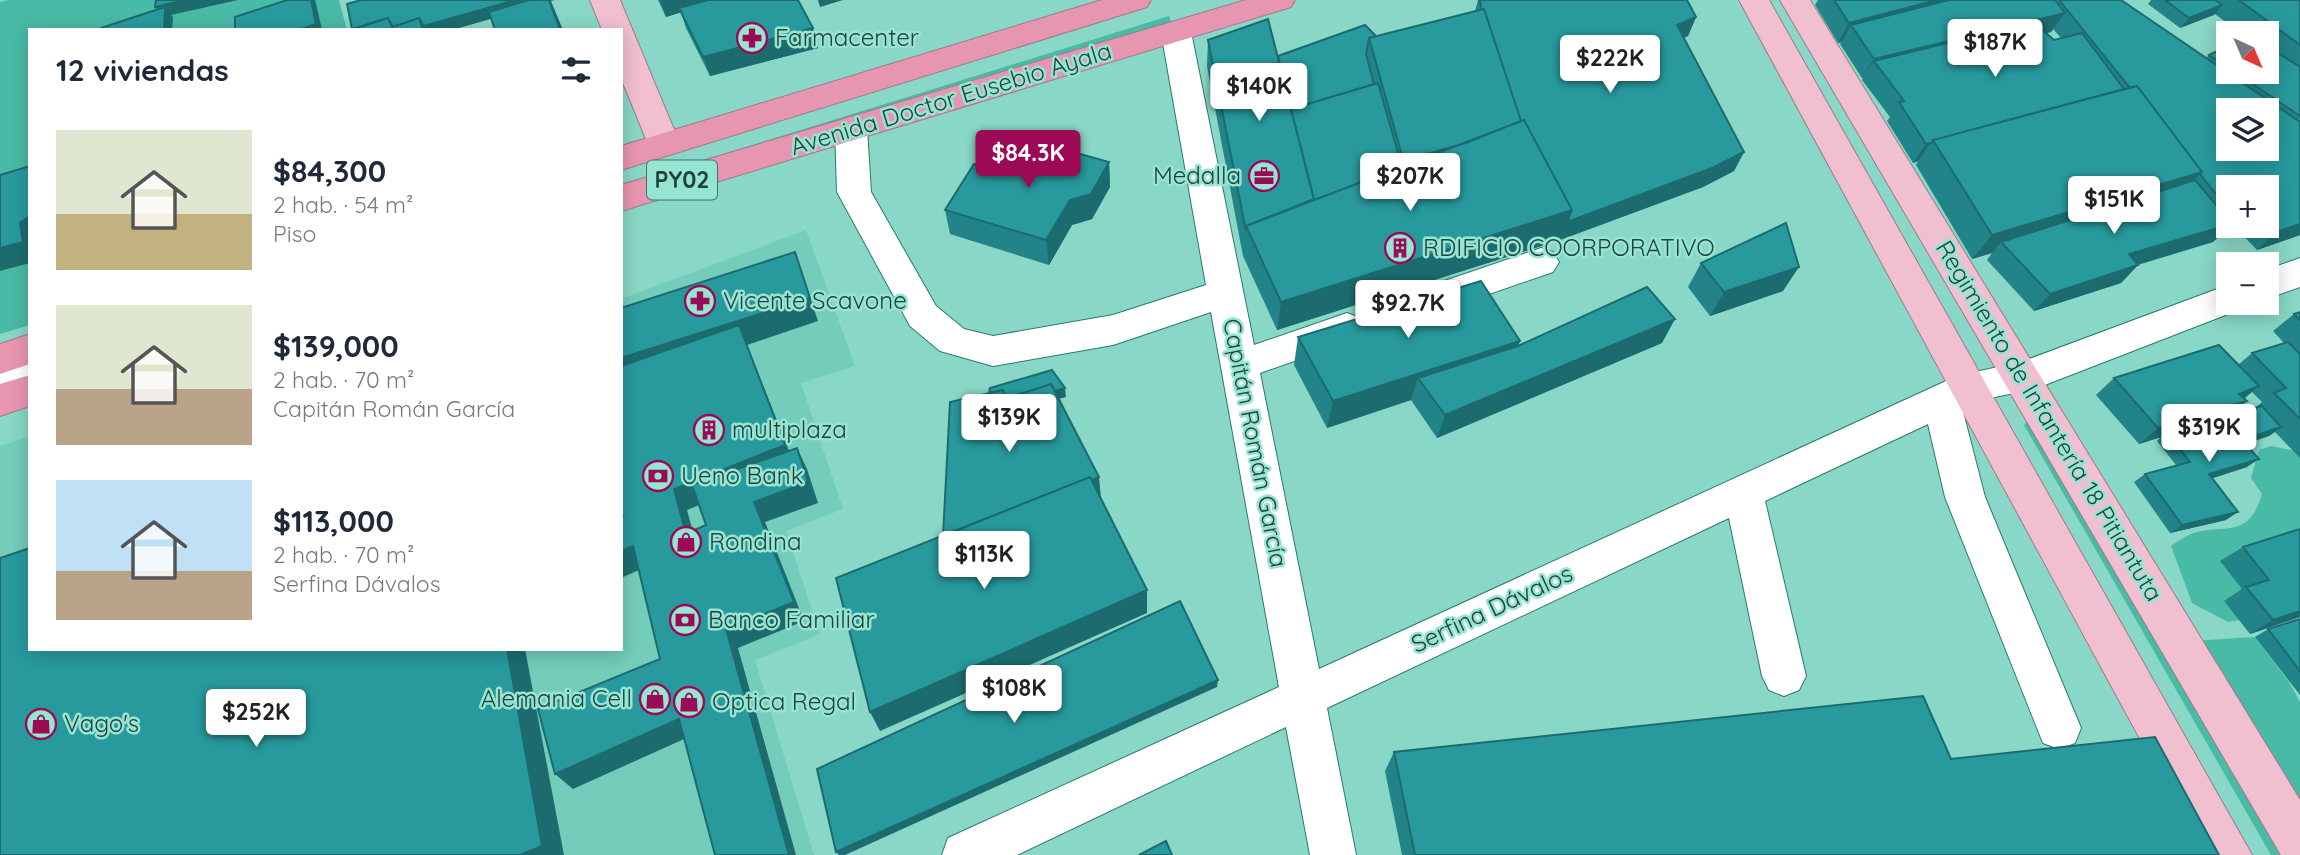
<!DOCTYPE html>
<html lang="es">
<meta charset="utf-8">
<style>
:root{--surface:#fff;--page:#f2f2f3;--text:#1f2937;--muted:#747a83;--accent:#9c0955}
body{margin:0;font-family:Quicksand,sans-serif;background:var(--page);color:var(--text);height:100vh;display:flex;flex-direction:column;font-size:26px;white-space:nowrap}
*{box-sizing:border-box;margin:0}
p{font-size:23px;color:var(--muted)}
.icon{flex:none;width:38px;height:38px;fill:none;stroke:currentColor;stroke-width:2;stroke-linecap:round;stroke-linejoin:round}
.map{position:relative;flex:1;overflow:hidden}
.details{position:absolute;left:28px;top:28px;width:595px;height:623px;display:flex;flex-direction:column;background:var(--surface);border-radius:0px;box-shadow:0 4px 18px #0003}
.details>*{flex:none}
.needle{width:46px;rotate:136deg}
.fabs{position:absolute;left:2216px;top:21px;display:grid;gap:14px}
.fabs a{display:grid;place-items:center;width:63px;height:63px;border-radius:0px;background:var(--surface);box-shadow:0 4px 18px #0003;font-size:35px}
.price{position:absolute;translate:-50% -60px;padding:0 16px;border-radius:7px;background:#fff;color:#222;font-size:23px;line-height:46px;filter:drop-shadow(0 2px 4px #0008)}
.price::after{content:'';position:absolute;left:50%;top:42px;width:21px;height:16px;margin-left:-10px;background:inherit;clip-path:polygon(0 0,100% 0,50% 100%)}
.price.selected{background:var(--accent);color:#fff}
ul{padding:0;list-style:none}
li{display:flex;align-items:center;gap:21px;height:175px;padding:0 28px}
li span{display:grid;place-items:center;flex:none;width:196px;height:140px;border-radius:0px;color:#555}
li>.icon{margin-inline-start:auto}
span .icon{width:84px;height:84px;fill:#fffc;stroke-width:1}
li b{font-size:30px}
h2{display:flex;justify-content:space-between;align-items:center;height:84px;padding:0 28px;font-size:30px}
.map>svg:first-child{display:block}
.built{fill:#74cdba}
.green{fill:#49baa5}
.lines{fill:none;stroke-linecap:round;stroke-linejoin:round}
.minor-casing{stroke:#2a7b6c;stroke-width:2}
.major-casing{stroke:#a27988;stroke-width:2}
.highway-casing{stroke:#a27988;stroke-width:2}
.minor{fill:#fff;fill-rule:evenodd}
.major{fill:#f1c0d0;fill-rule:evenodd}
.highway{fill:#e796b1;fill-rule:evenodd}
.wall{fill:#228488;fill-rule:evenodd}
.shaded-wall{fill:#1c6c6f}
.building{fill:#289a9e;stroke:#1c6c6f;stroke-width:2;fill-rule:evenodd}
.labels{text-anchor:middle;stroke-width:5;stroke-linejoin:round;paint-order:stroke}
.shield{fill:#96e4d2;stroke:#457369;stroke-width:2}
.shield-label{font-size:23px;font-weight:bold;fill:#22433c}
.poi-label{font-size:24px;fill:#22433c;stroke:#96e4d2;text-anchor:start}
.street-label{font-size:24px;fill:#22433c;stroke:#96e4d2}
</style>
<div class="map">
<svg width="2300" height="855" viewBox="0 0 2300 855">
<rect width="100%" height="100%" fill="#89d7c6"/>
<path class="built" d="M806 230 855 366 801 383 843 509 786 531 820 634 755 660 814 855H0V446L30 436V649H621V299Z"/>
<path class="green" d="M8 0H339L347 30H30V325L0 334V2Z
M1169 16 1171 22 675 169Z
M2029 420 2284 855H2271L2024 425Z
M2271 446 2300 452V537L2255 617 2228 622 2192 603 2171 546C2177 542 2184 537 2191 534 2223 522 2248 542 2262 494L2251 478 2259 450Z
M2255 637 2289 682 2300 702V836L2193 641Z"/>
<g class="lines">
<g class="minor-casing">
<path id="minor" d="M1176 22 1187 25 1191 32 1254 345 1347 313 1360 318 1365 328 1360 338 1260 373 1319 669 1957 376 2021 362 2228 285V303H2244L2241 309 2037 388 1976 401 1962 408 1985 497 2081 728 2075 743 2059 749 2043 743 1945 497 1928 424 1765 501 1806 676 1799 690 1784 696 1769 690 1762 676 1729 518 1327 708 1356 855H1310L1286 727 1017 855H942L948 838 1279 687 1211 312 1113 345 993 366 940 351 910 326 837 192 835 129 839 121 851 117 863 121 867 129 871 192 936 306 964 329 993 336 1113 315 1206 285 1161 32 1165 25Z
M1541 248 1553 252 1559 262 1553 272 1434 313 1421 309 1416 299 1421 289Z
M2300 258V287L2266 299V270Z
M30 352V382L0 391V361Z"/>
</g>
<g class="major-casing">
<path id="major" d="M590 0H620L680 144 676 152 664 156 652 152 648 144 621 78V30H602Z
M1739 0H1769L2252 855H2203Z
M1780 0H1810L2300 800V855H2281Z"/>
</g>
<g class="highway-casing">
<path id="highway" d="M1102 0H1151L1147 7 621 170V146Z
M1246 0H1295L1291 7 621 211V185Z
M30 334V364L0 374V344Z
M30 375V406L0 416V384Z"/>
</g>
<use href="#minor" class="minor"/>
<use href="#major" class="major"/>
<use href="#highway" class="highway"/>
</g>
<path class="wall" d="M658 0H798L818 48 710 76 686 28 681 12 666 17Z
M1478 0H1687L1696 17 1688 36 1683 38 1744 152 1734 171 1703 187 1560 240 1277 330 1243 256 1207 66 1208 40 1278 56 1376 36 1475 11Z
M1818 0H2121L2206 58 2209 55 2228 46V72H2266V33H2241L2215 14 2180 28 2148 4 2151 0H2300V235L2257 250 2236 228 2225 231 2213 242 2138 265 2121 283 2034 311 1987 260 1992 253 1972 259 1916 165 1918 161 1913 163 1887 121 1890 117 1862 80 1863 78H1862L1840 44 1842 42 1838 43 1815 5ZM2053 29 2061 38 2054 40 2046 33 2051 32ZM2228 187H2266V226H2228Z
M1035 161 1109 162 1110 187 1092 219 1072 225 1049 265 950 234 945 210 999 171Z
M1701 263 1783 291 1710 316 1688 287Z
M2300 312V458L2275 432 2269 436 2245 444 2247 467 2212 478 2226 520 2170 533 2134 482 2145 474 2176 465 2157 441 2161 437 2139 444 2096 395 2114 378 2238 365 2252 353 2285 344 2273 331 2294 314ZM2252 392 2262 402 2255 408 2229 415 2244 399Z
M1298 337 1520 341 1518 346 1662 343 1437 438 1411 400 1327 428 1294 365Z
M2243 547 2300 617 2250 634 2224 601 2242 589 2220 561Z
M2300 619V695L2255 637 2268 629Z
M1394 752 1951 759 2219 855H1402L1385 771Z"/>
<path class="shaded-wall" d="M185 0H238L171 15 173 17 172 30H164L163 17 155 7Z
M311 0H315L316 3 322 30H298Z
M515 0H555L551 1 563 30H560L550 2 452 30H411L419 18Z
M660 0H721L666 17Z
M818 0H843L820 7Z
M1937 0H1996L1851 25 1842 42 1838 43 1849 23Z
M2222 5 2214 15 2180 28 2189 18Z
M2065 13 2051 32 1883 73 1874 61 1862 78 1874 59Z
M1696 17 1688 36 1669 44 1677 25Z
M813 28 818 48 710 76 703 57Z
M1523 125 1405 167 1420 156Z
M1931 143 1918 161 1913 163 1926 144Z
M1744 152 1734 171 1703 187 1560 240 1277 330 1281 302Z
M1109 162 1110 187 1092 219 1072 225 1049 265 1046 240 1070 200Z
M2202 172 2178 197 2001 242 1992 253 1972 259 1992 235Z
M30 216V263L0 271V248L20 223Z
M2228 221V226H2239L2236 228 2225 231 2213 242 2112 272 2129 254Z
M2300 224V235L2257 250 2277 232Z
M795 252 818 321 747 345 795 466 687 510 699 554 686 534 621 386V358Z
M2138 265 2121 283 2034 311 2050 294Z
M1799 267 1783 291 1710 316 1724 292Z
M1675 319 1662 343 1437 438 1445 415Z
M1520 341 1509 369 1418 378 1411 400 1327 428 1333 401Z
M2259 386 2238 403 2247 401 2226 418 2167 433 2161 437 2139 444 2158 428Z
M1065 388 1066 397 1007 412 1006 404Z
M2281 427 2269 436 2230 449 2242 440Z
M797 448 807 469 818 503 765 522 804 621 738 648 796 855H789L726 629 754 502Z
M2259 459 2247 467 2198 483 2209 474Z
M1099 477 1101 499 943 536Z
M2238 512 2226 520 2170 533 2182 525Z
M633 546 648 566 621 578V551Z
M1147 590V613L880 731 870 712Z
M2300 611V617L2250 634 2273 620Z
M507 649H525L564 855H520Z
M1218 680 1217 687 845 855H839L836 852Z
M679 719 693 735 573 789 555 774Z"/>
<path class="building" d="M156 0H185L155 7Z
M287 0H311L316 24 298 30H235V17Z
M361 0H515L424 26 419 18 393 27 388 18 352 29 347 4Z
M529 0H549L560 30H495L489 12Z
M708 0H798L813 28 703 57 679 8Z
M1480 0H1687L1696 17 1677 25 1744 152 1712 168 1567 222 1572 210 1524 120 1521 121 1484 9H1481Z
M1834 0H1937L1849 23Z
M1949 0H2055L2065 13 1874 59 1851 25Z
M2059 0H2121L2300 122V224L2277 232 2266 221V187H2228V209L2200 174 2202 172 2137 86 2130 88ZM2228 110H2266V149H2228Z
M2165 0H2216L2222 5 2189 18Z
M2239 0H2300V45Z
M165 7 164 30H101V28Z
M1484 9 1521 121 1466 143 1420 156 1405 166 1369 38Z
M388 18 392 27 419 18 423 30H351Z
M1268 19 1314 199 1246 226V231L1208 40Z
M2033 22 2054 40 2082 33 2124 89 1933 140 1931 143 1926 144 1899 102 1904 101 1874 61Z
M1365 25 1376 36 1369 38 1366 54 1374 84 1291 109 1278 56Z
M2266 45 2300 67V116L2235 72H2266Z
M2228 46V67L2209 55Z
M1378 83 1402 167 1314 200 1291 109Z
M2137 86 2202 172 1992 235 1933 140Z
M1524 120 1572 210 1281 302 1246 226Z
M1045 144 1109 162 1091 194 1070 200 1046 240 945 210 974 164 999 171 1010 153 1035 161Z
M30 166V216L20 223 23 242 0 248V175Z
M2195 180 2228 219V225L2129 254 2138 265 2050 294 2001 242Z
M1786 223 1799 267 1724 292 1701 263Z
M795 252 810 298 621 358V308Z
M1481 281 1520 341 1333 401 1298 337Z
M1647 287 1675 319 1445 415 1418 378 1518 346Z
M2300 312V320L2294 314Z
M739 325 785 445 674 489 686 534 706 525 692 485 797 448 808 482 754 502 794 602 726 629 789 855H715L679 719 555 774 538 709 660 659 633 546 621 551V517L623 516 621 511V366Z
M2288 342 2300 354V419L2274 393 2286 388 2252 353Z
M2219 345 2259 386 2239 394 2247 401 2158 428 2114 378Z
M1052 370 1065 388 1055 391 1051 384 1005 399 1003 390 989 393 990 388Z
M1051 384 1099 477 1092 480 1090 477 943 536 950 402 1003 390 1005 399Z
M2262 406 2281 427 2242 440 2259 459 2209 474 2238 512 2182 525 2145 474 2190 462 2167 433Z
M1090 477 1147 590 870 712 836 578Z
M2300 529V611L2273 620 2246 587 2269 580 2243 547Z
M30 548V649H507L542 846 520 855H0V558Z
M1180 601 1218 680 836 852 817 769Z
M2300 619V671L2268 629Z
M1923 696 1951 759 2155 737 2219 855H1415L1394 752Z
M1166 841 1172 855H1139Z"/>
<defs>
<g id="pharmacy-ring" transform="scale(1.575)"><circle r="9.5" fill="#96e4d2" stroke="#9c0955" stroke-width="1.5"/><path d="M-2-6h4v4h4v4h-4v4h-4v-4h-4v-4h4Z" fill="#9c0955"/></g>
<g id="office-ring" transform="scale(1.575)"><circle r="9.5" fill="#96e4d2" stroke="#9c0955" stroke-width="1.5"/><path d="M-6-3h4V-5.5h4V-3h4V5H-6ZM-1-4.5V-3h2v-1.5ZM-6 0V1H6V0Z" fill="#9c0955"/></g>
<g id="building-ring" transform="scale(1.575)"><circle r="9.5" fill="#96e4d2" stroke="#9c0955" stroke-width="1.5"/><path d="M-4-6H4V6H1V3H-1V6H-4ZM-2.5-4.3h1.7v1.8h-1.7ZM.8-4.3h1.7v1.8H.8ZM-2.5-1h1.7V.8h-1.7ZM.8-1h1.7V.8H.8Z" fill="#9c0955"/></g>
<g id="bank-ring" transform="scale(1.575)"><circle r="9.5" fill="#96e4d2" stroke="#9c0955" stroke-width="1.5"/><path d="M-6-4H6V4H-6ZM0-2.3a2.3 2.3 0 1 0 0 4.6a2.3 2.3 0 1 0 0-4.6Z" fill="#9c0955"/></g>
<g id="shop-ring" transform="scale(1.575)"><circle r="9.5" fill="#96e4d2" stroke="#9c0955" stroke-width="1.5"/><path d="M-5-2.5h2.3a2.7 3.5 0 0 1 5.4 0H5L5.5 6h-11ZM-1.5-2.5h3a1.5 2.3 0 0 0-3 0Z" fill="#9c0955"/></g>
</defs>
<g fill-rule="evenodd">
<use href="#pharmacy-ring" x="752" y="38"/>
<use href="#office-ring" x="1264" y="176"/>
<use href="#building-ring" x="1400" y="248"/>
<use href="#pharmacy-ring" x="700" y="301"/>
<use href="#building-ring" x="709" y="430"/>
<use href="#bank-ring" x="658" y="476"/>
<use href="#shop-ring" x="686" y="542"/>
<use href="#bank-ring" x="685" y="620"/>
<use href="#shop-ring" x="655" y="699"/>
<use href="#shop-ring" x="689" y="702"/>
<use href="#shop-ring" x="41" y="724"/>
</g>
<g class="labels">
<rect class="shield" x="647" y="160.5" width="70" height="39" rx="5"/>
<g class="shield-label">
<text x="682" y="188">PY02</text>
</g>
<g class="poi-label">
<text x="775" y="46">Farmacenter</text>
<text x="1241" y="184" text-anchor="end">Medalla</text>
<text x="1423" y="256">RDIFICIO COORPORATIVO</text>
<text x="723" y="309">Vicente Scavone</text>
<text x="732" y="438">multiplaza</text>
<text x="681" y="484">Ueno Bank</text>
<text x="709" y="550">Rondina</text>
<text x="708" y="628">Banco Familiar</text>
<text x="632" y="707" text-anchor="end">Alemania Cell</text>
<text x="712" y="710">Optica Regal</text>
<text x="64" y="732">Vago's</text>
</g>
<g class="street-label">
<text transform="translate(951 99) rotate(-17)" y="8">Avenida Doctor Eusebio Ayala</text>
<text transform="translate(2049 421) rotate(59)" y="8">Regimiento de Infantería 18 Pitiantuta</text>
<text transform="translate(1255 443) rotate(79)" y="8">Capitán Román García</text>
<text transform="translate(1492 609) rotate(-25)" y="8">Serfina Dávalos</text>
</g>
</g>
</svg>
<div class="fabs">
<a><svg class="needle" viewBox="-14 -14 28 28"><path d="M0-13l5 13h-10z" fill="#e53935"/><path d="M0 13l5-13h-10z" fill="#747a83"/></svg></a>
<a><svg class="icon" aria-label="layers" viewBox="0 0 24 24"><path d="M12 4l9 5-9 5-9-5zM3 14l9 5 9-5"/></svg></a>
<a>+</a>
<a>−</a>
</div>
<b class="price" style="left:1995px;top:79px">$187K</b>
<b class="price" style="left:1610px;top:95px">$222K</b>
<b class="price" style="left:1259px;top:123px">$140K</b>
<b class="price selected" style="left:1028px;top:190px">$84.3K</b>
<b class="price" style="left:1410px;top:213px">$207K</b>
<b class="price" style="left:2114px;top:236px">$151K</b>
<b class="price" style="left:1408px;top:340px">$92.7K</b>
<b class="price" style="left:1009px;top:454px">$139K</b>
<b class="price" style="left:2209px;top:464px">$319K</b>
<b class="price" style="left:984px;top:591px">$113K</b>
<b class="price" style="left:1014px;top:725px">$108K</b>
<b class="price" style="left:256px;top:749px">$252K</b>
<section class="details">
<h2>12 viviendas<svg class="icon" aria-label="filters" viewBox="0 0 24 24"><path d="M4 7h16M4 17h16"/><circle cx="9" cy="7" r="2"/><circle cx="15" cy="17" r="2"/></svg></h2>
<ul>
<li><span style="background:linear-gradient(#dfe7d0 60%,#c2b280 0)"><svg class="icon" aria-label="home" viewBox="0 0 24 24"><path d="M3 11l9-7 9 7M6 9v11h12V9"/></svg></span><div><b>$84,300</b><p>2 hab. · 54 m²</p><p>Piso</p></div></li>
<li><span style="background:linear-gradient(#dfe7d0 60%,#b9a48a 0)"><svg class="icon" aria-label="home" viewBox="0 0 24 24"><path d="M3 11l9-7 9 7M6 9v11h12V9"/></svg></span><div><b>$139,000</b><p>2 hab. · 70 m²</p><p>Capitán Román García</p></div></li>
<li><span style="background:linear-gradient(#bfe0f5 65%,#b9a48a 0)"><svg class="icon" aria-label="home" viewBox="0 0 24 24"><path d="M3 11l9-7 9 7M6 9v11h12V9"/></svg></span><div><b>$113,000</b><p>2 hab. · 70 m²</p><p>Serfina Dávalos</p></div></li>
</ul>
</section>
</div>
